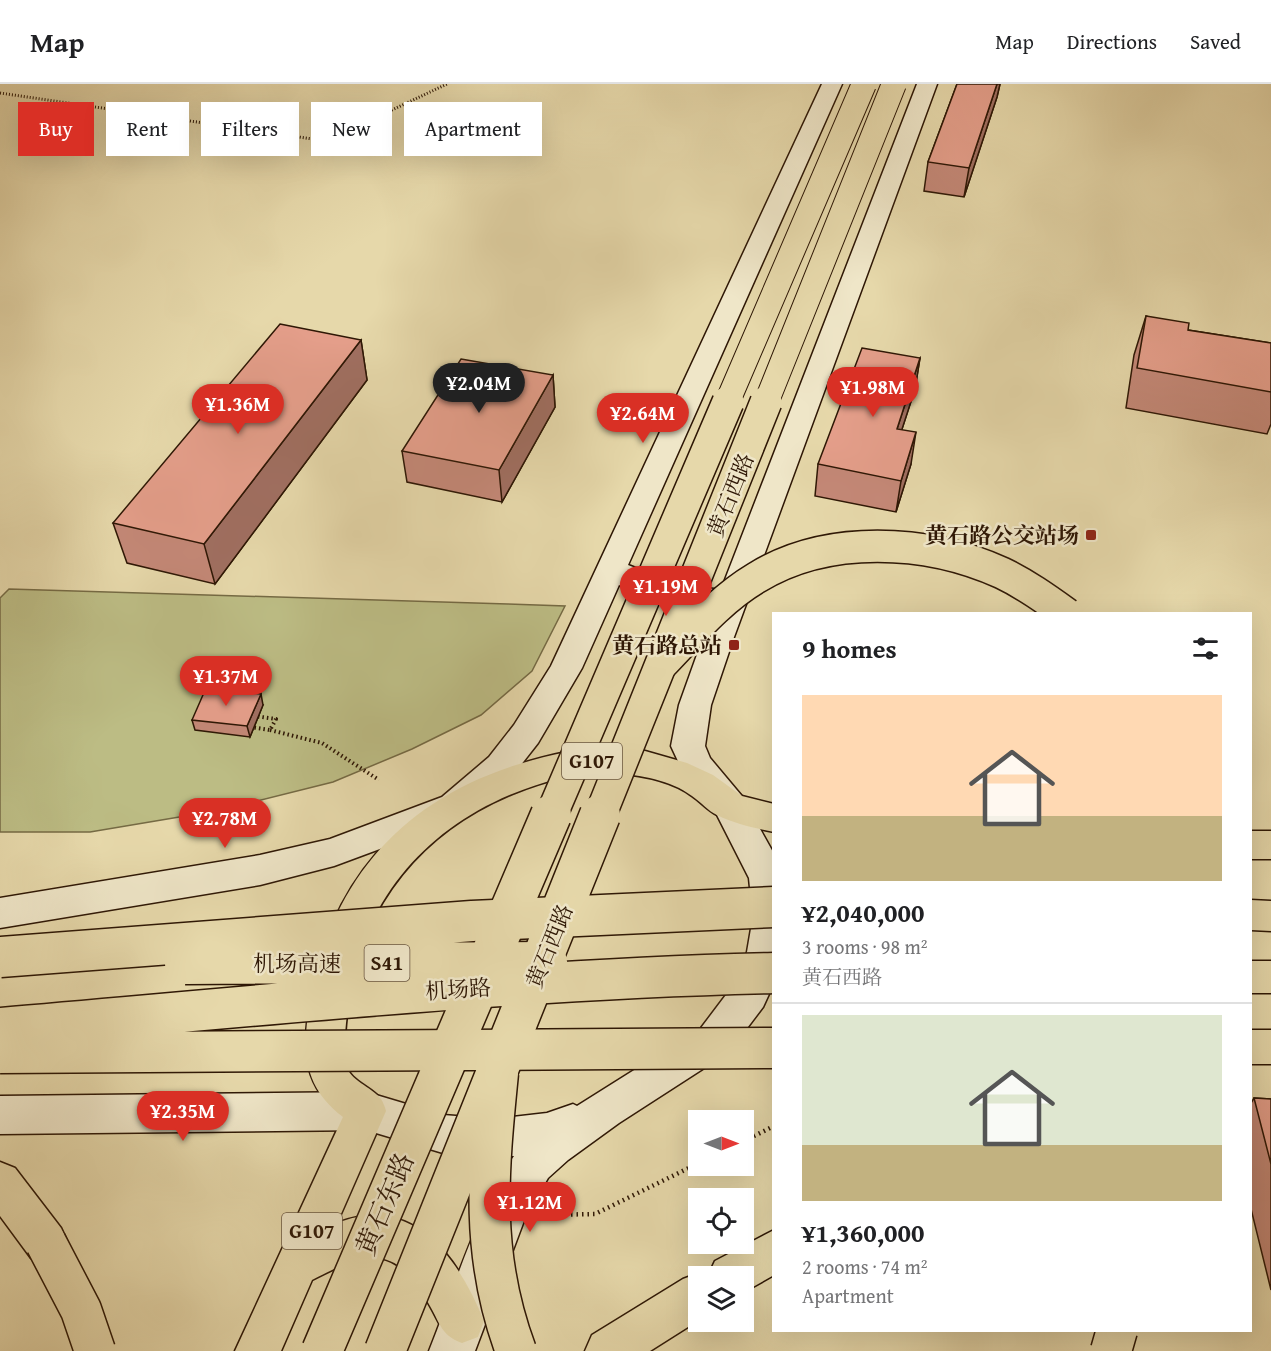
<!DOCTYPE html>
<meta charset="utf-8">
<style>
:root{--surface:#fff;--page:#f6f6f6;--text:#202124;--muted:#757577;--line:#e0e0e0;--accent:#d93025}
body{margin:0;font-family:"Gentium Book Plus","Noto Serif SC",serif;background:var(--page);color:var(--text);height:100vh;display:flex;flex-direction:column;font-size:22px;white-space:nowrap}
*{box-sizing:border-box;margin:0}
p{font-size:20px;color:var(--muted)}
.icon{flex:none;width:33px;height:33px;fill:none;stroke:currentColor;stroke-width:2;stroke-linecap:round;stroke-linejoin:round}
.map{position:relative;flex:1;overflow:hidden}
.details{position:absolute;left:772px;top:528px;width:480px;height:720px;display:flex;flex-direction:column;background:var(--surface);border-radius:0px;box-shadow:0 6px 24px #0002}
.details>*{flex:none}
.hud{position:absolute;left:18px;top:18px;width:570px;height:54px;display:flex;gap:12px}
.needle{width:39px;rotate:90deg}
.buttons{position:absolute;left:688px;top:1026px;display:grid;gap:12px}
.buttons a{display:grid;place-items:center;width:66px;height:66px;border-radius:0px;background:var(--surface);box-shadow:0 6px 24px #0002;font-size:30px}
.price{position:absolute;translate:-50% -51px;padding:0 14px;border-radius:21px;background:var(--accent);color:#fff;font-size:20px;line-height:39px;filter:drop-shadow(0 2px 3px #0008)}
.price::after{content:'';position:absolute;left:50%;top:36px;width:18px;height:14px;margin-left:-9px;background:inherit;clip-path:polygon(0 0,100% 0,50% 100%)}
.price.active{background:#222;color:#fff}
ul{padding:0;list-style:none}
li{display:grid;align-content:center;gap:12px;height:318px;padding:0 30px}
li+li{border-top:2px solid var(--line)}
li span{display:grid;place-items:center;height:186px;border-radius:0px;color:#555}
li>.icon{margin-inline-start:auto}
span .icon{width:108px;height:108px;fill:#fffc;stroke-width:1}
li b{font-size:26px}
h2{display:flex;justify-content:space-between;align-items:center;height:72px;padding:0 30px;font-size:26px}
.pill{padding:0 21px;border-radius:0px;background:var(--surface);box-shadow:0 6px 24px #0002;font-size:21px;line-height:54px}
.pill.active{background:var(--accent);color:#fff}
header{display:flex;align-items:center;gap:36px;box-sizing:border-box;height:84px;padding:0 30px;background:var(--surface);border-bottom:2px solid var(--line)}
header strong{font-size:28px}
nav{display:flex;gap:33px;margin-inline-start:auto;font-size:21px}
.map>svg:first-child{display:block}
.green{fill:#bcbc84;stroke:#756a44;stroke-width:1.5}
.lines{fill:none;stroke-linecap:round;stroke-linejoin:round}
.secondary-casing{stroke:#2e1705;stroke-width:3}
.highway-casing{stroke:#2e1705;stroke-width:3}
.path-far2{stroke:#2e1705;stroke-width:3;stroke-dasharray:1 2;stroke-linecap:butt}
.path-far1{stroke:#2e1705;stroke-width:4;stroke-dasharray:1.5 3;stroke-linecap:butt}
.path{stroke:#2e1705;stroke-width:4.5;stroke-dasharray:1.5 4;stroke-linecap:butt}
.secondary{fill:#efe6c8;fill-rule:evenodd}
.highway{fill:#e6d8aa;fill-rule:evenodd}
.primary-bridge-far2-casing{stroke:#2e1705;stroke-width:26;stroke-linecap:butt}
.primary-bridge-far1-casing{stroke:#2e1705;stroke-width:34;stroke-linecap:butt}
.primary-bridge-casing{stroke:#2e1705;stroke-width:43;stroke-linecap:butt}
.highway-bridge-far1-casing{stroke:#2e1705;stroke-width:34;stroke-linecap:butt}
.highway-bridge-casing{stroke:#2e1705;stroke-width:43;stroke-linecap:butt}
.primary-bridge-far2{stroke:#e6d8aa;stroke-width:24}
.primary-bridge-far1{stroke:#e6d8aa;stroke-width:31}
.primary-bridge{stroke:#e6d8aa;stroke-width:40}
.highway-bridge-far1{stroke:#e6d8aa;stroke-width:31}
.highway-bridge{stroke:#e6d8aa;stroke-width:40}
.wall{fill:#c48877;stroke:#2e1705;stroke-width:1.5}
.shaded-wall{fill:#a06f61;stroke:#2e1705;stroke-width:1.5}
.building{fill:#e49e8a;stroke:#2e1705;stroke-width:1.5}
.poi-dot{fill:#8f2418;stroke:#efe6c8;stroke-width:2}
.labels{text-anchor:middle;stroke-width:5;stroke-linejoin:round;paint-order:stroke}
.shield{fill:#efe6c8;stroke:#685540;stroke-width:1.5}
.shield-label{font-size:21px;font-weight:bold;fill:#2e1705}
.street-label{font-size:22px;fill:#2e1705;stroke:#efe6c8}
.poi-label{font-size:22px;font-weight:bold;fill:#2e1705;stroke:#efe6c8;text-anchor:end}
.near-street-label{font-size:27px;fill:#2e1705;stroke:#efe6c8}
</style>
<header>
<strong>Map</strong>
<nav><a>Map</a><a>Directions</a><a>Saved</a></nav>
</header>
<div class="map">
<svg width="1271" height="1267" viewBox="0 0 1271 1267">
<rect width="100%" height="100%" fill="#e6d8aa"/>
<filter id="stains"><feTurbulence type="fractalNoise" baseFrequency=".00333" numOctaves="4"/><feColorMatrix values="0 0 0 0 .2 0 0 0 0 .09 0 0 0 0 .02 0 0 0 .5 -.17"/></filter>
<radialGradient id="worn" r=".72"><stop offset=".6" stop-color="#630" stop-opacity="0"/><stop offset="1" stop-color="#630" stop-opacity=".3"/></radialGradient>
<path class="green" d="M9 505 508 520 565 522 532 587 481 631 412 665 333 698 221 726 90 748H0V514Z"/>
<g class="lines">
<g class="secondary-casing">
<path id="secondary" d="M822 0H842L628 481 676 500 721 506 917 0H937L734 553 711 621 705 662 710 674 741 711 774 770V899L763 923 729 968 619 1039 568 1076 548 1094 525 1134 475 1267H429C454 1205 477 1127 514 1072H469L443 1069 366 1046 0 1050V1012L366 1008 443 1031 495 1035 547 1029 573 1020 577 1022 701 944 735 899 747 868 753 833 749 794 717 731 684 690 671 662 679 621 713 526 675 521 619 501 582 584 538 659 513 691 466 733 334 782 260 801 0 844V814L260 771 330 755 442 713 489 673 514 641 551 582Z"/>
</g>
<g class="highway-casing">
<path id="highway" d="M615 663 645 667 687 679 713 691 742 712 774 720V748C755 744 735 740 717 731 708 727 701 718 692 712 671 696 640 691 614 689 580 687 544 697 512 710 423 747 362 819 349 916 346 936 343 960 346 980 349 997 371 1002 381 1015 383 1018 385 1023 386 1027L337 1139C414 1109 459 1175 484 1237L478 1253 462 1259C441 1251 441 1241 430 1222 395 1159 370 1166 312 1196L281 1267H235L343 1033C304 1003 302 969 309 923 328 801 399 718 516 681 549 671 581 663 615 663Z
M1251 747H1271V775H1251Z
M1251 816 1271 817V847L1251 846Z
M1251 877H1271V909H1251Z
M1251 946H1271V980H1251Z
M0 1078 15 1084 61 1144 68 1159 61 1174 46 1180 31 1174 0 1132Z
M774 1146V1191L744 1208V1192H708L715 1177Z
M699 1189 707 1192H699V1236L650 1267H585L592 1251 683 1195Z"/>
</g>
<path class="path-far2" d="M0 9 326 57 447 0"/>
<path class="path-far1" d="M250 643 270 646 276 635 254 632
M270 646 322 659 379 696"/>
<path class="path" d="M744 1057 774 1042
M549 1131 595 1130 699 1079"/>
<use href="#secondary" class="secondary"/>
<use href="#highway" class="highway"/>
<g class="primary-bridge-far2-casing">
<path id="primary-bridge-far2" d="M727 319 864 0
M766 319 894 0"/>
</g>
<g class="primary-bridge-far1-casing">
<path id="primary-bridge-far1" d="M551 732 728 318
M600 732 766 318"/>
</g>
<g class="primary-bridge-casing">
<path id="primary-bridge" d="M322 1267 551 731
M385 1267 600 731"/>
</g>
<g class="highway-bridge-far1-casing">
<path id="highway-bridge-far1" d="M662 580C691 550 719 516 756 494 827 450 927 455 1002 489 1025 500 1046 515 1067 530"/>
</g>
<g class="highway-bridge-casing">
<path id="highway-bridge" d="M0 873 472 837 774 823
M185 880 547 878
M0 944C258 922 515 895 774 889
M0 969 774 964
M498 989C488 1089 480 1171 516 1267
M46 1159 81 1226 95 1267
M1111 1267 1117 1246"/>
</g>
<use href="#primary-bridge-far2" class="primary-bridge-far2"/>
<use href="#primary-bridge-far1" class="primary-bridge-far1"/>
<use href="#primary-bridge" class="primary-bridge"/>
<use href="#highway-bridge-far1" class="highway-bridge-far1"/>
<use href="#highway-bridge" class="highway-bridge"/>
</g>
<path class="wall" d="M957 0H1000L997 13 964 113 924 107 928 78Z
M1146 232 1188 246 1271 259V340L1267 350 1126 324 1134 271Z
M361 256 367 296 215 500 127 479 113 439Z
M920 274 915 305 902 345 911 380 896 428 815 412 818 380Z
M553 291 555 323 502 418 407 398 402 367Z
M263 621 250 653 195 646 192 636Z
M1254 1014 1271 1015V1206L1251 1125V1019Z"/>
<path class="shaded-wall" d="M997 0H1000L997 13 964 113 969 84Z
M361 256 367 296 215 500 204 460Z
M920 274 915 305 892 376 897 345Z
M553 291 555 323 502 418 499 386Z
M916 348 911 380 896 428 901 397Z
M261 610 263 621 250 653 247 642Z"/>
<path class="building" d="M957 0H997L969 84 928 78Z
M1146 232 1189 239 1188 246 1271 259V308L1137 284Z
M280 240 361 256 204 460 113 439Z
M862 264 920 274 897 345 916 348 901 397 818 380Z
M461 275 553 291 499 386 402 367Z
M206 604 261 610 247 642 192 636Z
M1254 1014 1271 1015V1080Z"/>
<g class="poi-dot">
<rect x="1085" y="445" width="12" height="12" rx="3"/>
<rect x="728" y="555" width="12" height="12" rx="3"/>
</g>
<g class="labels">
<g class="shield">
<rect x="562" y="659" width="60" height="36" rx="4.5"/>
<rect x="364.5" y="861" width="45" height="36" rx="4.5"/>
<rect x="282" y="1129" width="60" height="36" rx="4.5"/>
</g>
<g class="shield-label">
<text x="592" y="684">G107</text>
<text x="387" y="886">S41</text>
<text x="312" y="1154">G107</text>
</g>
<g class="street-label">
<text transform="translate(730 411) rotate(-68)" y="8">黄石西路</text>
<text transform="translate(549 862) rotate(-68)" y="8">黄石西路</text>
<text x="297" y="887">机场高速</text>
<text transform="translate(458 905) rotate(-4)" y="8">机场路</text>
</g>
<g class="poi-label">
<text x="1079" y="459">黄石路公交站场</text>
<text x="722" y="569">黄石路总站</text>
</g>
<g class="near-street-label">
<text transform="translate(385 1120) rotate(-67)" y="9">黄石东路</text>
</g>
</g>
<rect width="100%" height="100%" filter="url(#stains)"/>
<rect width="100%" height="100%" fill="url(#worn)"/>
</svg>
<div class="buttons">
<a><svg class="needle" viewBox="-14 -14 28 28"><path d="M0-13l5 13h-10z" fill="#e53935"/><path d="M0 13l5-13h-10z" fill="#757577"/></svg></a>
<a><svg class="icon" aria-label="locate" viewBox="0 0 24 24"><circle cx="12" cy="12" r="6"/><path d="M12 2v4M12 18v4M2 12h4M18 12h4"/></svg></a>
<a><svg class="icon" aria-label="layers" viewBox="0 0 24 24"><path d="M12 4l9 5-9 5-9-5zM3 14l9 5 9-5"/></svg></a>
</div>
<b class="price active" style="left:479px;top:330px">¥2.04M</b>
<b class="price" style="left:873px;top:334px">¥1.98M</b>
<b class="price" style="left:238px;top:351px">¥1.36M</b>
<b class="price" style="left:643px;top:360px">¥2.64M</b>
<b class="price" style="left:666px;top:533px">¥1.19M</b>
<b class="price" style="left:226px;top:623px">¥1.37M</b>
<b class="price" style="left:225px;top:765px">¥2.78M</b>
<b class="price" style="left:183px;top:1058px">¥2.35M</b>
<b class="price" style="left:530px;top:1149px">¥1.12M</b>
<div class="hud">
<a class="pill active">Buy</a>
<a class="pill">Rent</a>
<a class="pill">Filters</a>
<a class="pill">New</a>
<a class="pill">Apartment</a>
</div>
<section class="details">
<h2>9 homes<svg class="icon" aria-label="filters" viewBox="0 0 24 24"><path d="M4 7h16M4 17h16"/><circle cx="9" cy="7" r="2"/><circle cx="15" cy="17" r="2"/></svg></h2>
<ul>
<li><span style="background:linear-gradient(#ffd9b3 65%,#c2b280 0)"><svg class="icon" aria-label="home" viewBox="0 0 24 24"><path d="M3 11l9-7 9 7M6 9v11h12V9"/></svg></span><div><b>¥2,040,000</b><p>3 rooms · 98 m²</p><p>黄石西路</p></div></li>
<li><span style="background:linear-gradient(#dfe7d0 70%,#c2b280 0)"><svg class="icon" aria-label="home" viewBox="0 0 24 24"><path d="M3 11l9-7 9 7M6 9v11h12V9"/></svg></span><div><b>¥1,360,000</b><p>2 rooms · 74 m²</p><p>Apartment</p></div></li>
</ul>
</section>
</div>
